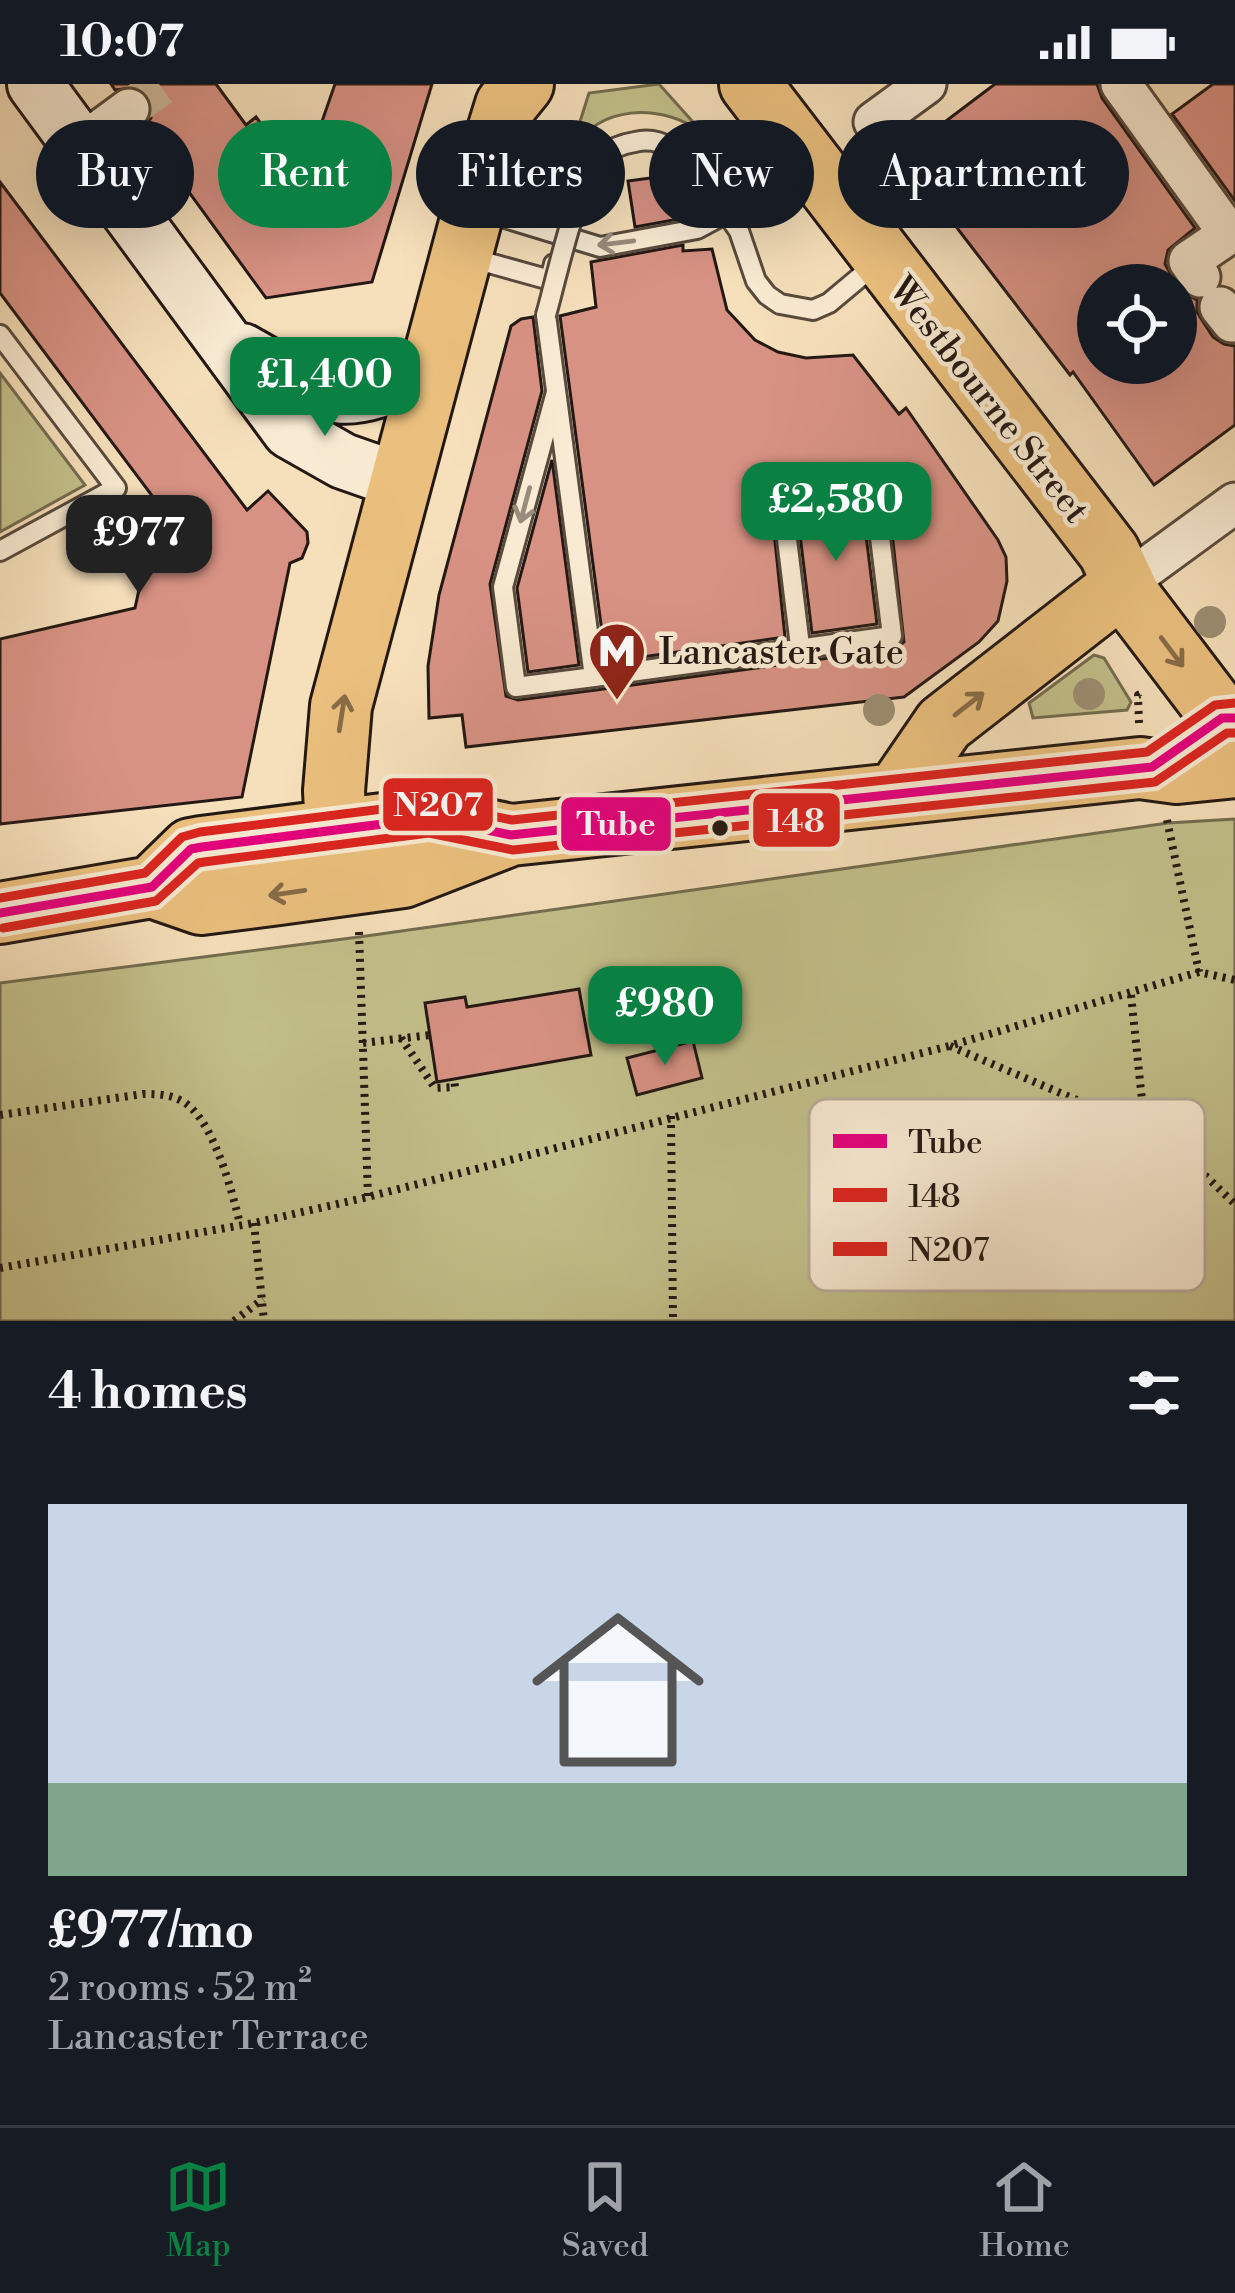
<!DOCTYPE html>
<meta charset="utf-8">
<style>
:root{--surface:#171b24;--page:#242831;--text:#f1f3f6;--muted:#9ea1a6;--line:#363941;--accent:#0b8043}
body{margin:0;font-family:"Libre Bodoni",serif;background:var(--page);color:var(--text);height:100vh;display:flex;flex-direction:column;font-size:45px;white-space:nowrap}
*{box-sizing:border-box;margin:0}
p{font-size:39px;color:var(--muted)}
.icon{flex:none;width:66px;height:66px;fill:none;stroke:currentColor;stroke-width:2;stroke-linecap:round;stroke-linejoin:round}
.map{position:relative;height:1237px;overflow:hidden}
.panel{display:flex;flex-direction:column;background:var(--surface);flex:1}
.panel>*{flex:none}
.hud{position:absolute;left:36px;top:36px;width:1164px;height:108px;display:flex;gap:24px}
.tools{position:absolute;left:1077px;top:180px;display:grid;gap:24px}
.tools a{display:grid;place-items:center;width:120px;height:120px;border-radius:50%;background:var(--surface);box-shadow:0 12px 48px #0002;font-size:60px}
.price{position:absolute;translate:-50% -102px;padding:0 27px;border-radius:24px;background:var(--accent);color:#fff;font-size:39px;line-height:78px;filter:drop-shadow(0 3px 6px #0008)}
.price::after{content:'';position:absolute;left:50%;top:72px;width:36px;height:27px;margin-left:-18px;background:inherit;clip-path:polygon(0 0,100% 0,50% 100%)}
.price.current{background:#222;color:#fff}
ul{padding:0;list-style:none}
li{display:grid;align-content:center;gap:24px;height:636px;padding:0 48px}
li+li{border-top:3px solid var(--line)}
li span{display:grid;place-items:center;height:372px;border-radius:0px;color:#555}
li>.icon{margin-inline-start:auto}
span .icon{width:216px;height:216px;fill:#fffc;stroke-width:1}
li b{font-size:51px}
h2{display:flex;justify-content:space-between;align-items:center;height:144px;padding:0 48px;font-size:51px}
.chip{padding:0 42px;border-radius:54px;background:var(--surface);box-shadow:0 12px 48px #0002;font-size:42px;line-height:108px}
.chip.current{background:var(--accent);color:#fff}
.status{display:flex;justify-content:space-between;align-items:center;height:84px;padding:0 60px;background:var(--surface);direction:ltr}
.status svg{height:33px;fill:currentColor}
.dock{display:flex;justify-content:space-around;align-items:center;height:168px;border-top:3px solid var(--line);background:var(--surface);font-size:33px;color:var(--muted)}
.dock a{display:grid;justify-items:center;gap:6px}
.dock .current{color:var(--accent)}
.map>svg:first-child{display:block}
.green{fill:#c3c08b;stroke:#736c4f;stroke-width:3}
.building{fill:#d89284;stroke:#231813;stroke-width:3;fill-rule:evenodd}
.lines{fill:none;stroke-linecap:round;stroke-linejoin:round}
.street-tunnel{stroke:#ccb899;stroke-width:39;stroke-dasharray:39 20;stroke-linecap:butt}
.lane-casing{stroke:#584a3d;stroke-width:24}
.street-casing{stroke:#584a3d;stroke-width:45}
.secondary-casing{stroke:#231813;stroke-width:60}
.primary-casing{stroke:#231813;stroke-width:66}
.path{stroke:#231813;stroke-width:8;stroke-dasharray:3 6;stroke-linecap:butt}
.lane{stroke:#f9ebd3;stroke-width:18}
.street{stroke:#f9ebd3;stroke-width:39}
.secondary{stroke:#f9ebd3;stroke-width:54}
.primary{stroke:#ebc07e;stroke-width:60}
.lane-bridge-casing{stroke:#584a3d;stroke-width:24;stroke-linecap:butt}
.lane-bridge{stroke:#f9ebd3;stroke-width:18}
.bus-1-casing{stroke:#f9ebd3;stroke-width:18}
.bus-2-casing{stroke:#f9ebd3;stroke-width:18}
.bus-3-casing{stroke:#f9ebd3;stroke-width:18}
.bus-1{stroke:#e5007d;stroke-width:9}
.bus-2{stroke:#dc241f;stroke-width:9}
.bus-3{stroke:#dc241f;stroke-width:9}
.tree{fill:#9c8e72}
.oneway{stroke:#998c7d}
.oneway2{stroke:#876c48}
.bus-dot{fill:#231813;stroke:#f9ebd3;stroke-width:4.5}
.labels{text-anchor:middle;stroke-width:9;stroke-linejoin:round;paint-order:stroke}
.street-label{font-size:36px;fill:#231813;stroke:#f9ebd3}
.poi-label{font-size:36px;fill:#231813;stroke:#f9ebd3;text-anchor:start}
.key{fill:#f9ebd3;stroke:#b9ac99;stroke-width:3}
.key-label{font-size:33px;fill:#231813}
.line-badge{stroke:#f9ebd3;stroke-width:4.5}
.badge-label{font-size:33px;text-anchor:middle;font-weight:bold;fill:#fff}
</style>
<div class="status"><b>10:07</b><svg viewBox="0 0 49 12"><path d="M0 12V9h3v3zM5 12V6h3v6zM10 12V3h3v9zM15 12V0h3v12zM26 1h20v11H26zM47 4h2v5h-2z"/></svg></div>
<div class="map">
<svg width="1235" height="1237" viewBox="0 0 1235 1237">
<rect width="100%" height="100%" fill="#f6e0bb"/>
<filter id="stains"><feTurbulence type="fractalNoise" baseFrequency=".00167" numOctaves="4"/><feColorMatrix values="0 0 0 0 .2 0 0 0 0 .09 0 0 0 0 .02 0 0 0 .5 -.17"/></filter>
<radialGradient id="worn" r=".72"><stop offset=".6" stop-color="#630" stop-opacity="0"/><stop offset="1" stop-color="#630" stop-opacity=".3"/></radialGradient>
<path class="green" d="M659 0 701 47C657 20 602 20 571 66L589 9Z
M0 289 85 401 0 448Z
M1094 571 1104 574 1131 618 1127 626 1033 634 1029 619Z
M1235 735V1237H0V899L359 853 1168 739Z"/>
<path class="building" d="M111 0H216L246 41 256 33 302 95 335 0H432L372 198 266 214 143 45 151 34 149 12 138 3 115 6Z
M995 0H1097L1102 14 1195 144 1168 166 1165 180 1180 207 1197 216V228L1213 253 1224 260 1235 262V341L1154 401 1073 288 1070 291 901 71ZM1098 201H1176V279H1098Z
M1213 0H1235V117L1172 30Z
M673 91 679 135 635 143 628 97Z
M0 98 247 426 268 407 307 448 308 459 302 474 290 479 242 713 0 740V555L135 524 152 445 183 453 0 209Z
M683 161V167L712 165 727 226 755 256 778 268 806 274 853 271 899 330 906 324 998 456 1006 473 1007 497 998 537 979 558 904 613 466 663 462 631 429 634 428 582 439 511 511 242 521 235 533 233 542 307 490 500 506 612 518 616 596 606 894 565 904 558 886 394 879 384 872 383 780 393 769 400 785 553 606 578 560 232 596 223 591 178Z
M552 376 579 581 528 588 517 504Z
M861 411 877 540 812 549 796 418Z
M579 905 591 971 437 998 425 919 465 913 467 923Z
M693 957 702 994 637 1011 627 974Z"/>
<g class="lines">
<path class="street-tunnel" d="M129 25 164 0"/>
<g class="lane-casing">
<path id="lane" d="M698 88 739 147 756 197 767 211 780 220 813 226 829 219 878 178
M479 126 600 163 697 145 727 129
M471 174 550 196 554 180
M546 231 594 593 516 603 503 503 556 308
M0 251 116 404 0 467
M594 593 892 552 873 396 781 406 800 562"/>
</g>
<g class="street-casing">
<path id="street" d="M1121 0 1229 150 1189 177 1200 193
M874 38 926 0
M80 61 129 25
M1220 223 1232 238 1235 236
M1124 500 1235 419"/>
</g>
<g class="secondary-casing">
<path id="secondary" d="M35 0 290 347 343 377 400 397
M242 267C328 315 336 330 429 284"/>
</g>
<g class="primary-casing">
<path id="primary" d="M750 0 1109 468 1130 513 1222 634
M896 710 944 640 1124 500
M336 746 334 707 341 622 474 124 506 21 523 0
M152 803 191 765 202 763 430 734 511 751
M0 829 152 803 201 820 279 810 403 793 511 751 1140 684 1177 689 1235 683"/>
</g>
<path class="path" d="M1139 639 1138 611 1143 609
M1167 736 1199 888
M359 848 368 1113
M1131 911 1145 1045
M401 954 435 1004 455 1003 454 995
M363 959 430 951
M950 962 1145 1045 1190 1077 1235 1120
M0 1031 143 1010C156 1010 169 1010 182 1017 213 1034 232 1107 240 1140
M671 1032 673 1237
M254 1139 264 1237
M0 1184 254 1139 368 1113 949 962 1199 888 1235 896
M234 1237 263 1215"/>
<use href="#lane" class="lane"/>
<use href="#street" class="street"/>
<use href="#secondary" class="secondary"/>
<use href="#primary" class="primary"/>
<g class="lane-bridge-casing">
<path id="lane-bridge" d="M546 231C556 196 577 96 601 73 611 64 622 60 635 58 662 51 681 70 698 88"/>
</g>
<use href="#lane-bridge" class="lane-bridge"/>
<g class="bus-1-casing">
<path id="bus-1" d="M0 829 152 803 191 765 202 763 430 734 511 751 1152 683 1222 634H1235"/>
</g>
<g class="bus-2-casing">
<path id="bus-2" d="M3 844 156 817 198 779 204 778 429 749 513 766 1155 698 1227 649H1235"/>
</g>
<g class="bus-3-casing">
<path id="bus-3" d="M0 814 145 789 182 753 200 748 430 719 512 736 1147 668 1215 621 1235 619"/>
</g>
<use href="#bus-1" class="bus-1"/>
<use href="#bus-2" class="bus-2"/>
<use href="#bus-3" class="bus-3"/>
</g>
<g class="tree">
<circle cx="1210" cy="538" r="16"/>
<circle cx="1089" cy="610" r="16"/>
<circle cx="879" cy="626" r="16"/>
</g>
<defs><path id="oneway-shaft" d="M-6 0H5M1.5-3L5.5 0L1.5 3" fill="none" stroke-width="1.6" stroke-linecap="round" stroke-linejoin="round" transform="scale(3)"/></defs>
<g class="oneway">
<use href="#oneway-shaft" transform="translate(616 159) rotate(173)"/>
<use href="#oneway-shaft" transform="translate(525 421) rotate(105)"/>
</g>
<g class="oneway2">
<use href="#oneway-shaft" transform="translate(1172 568) rotate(53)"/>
<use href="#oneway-shaft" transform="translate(969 620) rotate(-38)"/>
<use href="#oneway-shaft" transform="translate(342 629) rotate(-81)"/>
<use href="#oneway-shaft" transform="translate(287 809) rotate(172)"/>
</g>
<defs>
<g id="metro-pin" transform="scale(3)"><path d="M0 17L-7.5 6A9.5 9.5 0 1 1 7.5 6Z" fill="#8f2418" stroke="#f9ebd3"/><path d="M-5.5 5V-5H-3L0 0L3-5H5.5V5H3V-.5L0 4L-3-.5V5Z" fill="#fff"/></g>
</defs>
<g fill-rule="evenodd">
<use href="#metro-pin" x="617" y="567"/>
</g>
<circle class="bus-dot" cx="720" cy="744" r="10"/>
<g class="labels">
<g class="street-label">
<text transform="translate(990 315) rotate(52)" y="13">Westbourne Street</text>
</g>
<g class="poi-label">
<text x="659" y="580">Lancaster Gate</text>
</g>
</g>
<rect x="809" y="1015" width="396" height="192" rx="18" class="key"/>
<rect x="833" y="1050" width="54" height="14" fill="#e5007d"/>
<rect x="833" y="1104" width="54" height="14" fill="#dc241f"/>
<rect x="833" y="1158" width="54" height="14" fill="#dc241f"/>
<g class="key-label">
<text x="908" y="1069">Tube</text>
<text x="908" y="1123">148</text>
<text x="908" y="1177">N207</text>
</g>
<g class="line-badge">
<rect x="381" y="692" width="114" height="57" rx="12" fill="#dc241f"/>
<rect x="751" y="707" width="91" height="58" rx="12" fill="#dc241f"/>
<rect x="559" y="711" width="114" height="58" rx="12" fill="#e5007d"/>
</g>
<g class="badge-label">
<text x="438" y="732">N207</text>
<text x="796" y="748">148</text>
<text x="616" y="751">Tube</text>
</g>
<rect width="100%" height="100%" filter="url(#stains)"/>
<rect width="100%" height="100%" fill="url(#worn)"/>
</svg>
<div class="tools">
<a><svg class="icon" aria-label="locate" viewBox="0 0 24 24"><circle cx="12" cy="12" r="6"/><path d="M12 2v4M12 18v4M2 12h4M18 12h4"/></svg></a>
</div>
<b class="price" style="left:325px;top:355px">£1,400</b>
<b class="price" style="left:836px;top:480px">£2,580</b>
<b class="price current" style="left:139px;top:513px">£977</b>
<b class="price" style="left:665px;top:984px">£980</b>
<div class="hud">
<a class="chip">Buy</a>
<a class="chip current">Rent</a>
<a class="chip">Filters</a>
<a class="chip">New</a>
<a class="chip">Apartment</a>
</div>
</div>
<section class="panel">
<h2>4 homes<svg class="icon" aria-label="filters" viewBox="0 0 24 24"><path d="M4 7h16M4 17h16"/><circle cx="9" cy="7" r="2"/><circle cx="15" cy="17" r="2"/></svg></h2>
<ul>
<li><span style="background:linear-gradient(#c9d6e8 75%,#7fa58c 0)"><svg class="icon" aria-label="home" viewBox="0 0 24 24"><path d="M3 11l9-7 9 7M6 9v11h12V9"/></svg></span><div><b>£977/mo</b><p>2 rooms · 52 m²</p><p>Lancaster Terrace</p></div></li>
</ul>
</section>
<nav class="dock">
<a class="current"><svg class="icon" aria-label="map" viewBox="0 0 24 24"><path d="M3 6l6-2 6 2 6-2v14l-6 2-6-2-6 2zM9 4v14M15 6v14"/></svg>Map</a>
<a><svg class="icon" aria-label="saved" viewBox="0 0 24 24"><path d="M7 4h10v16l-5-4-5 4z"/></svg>Saved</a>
<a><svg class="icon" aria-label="home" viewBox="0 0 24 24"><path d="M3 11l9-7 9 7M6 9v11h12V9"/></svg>Home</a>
</nav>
